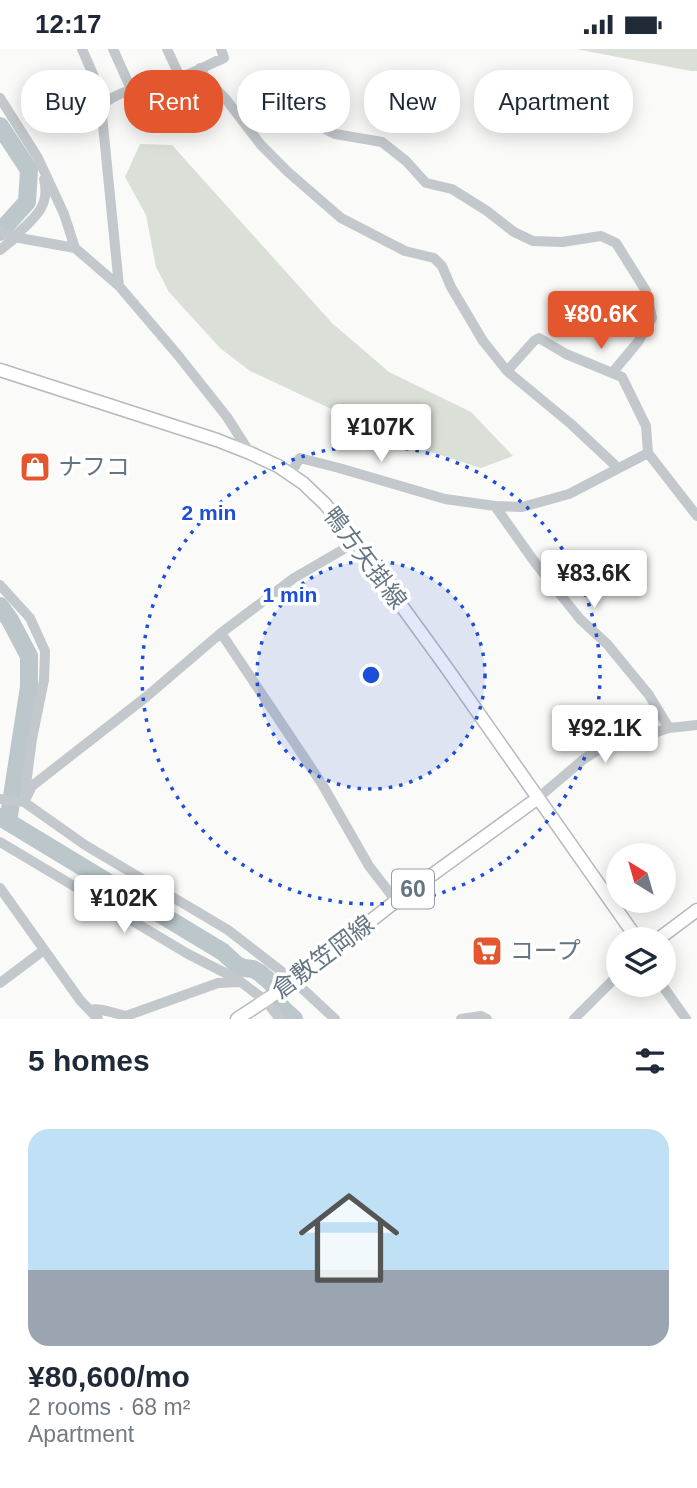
<!DOCTYPE html>
<meta charset="utf-8">
<style>
:root{--surface:#fff;--page:#f6f6f7;--text:#1f2937;--muted:#747a83;--accent:#e4572e}
body{margin:0;font-family:Arial,"Noto Sans JP",sans-serif;background:var(--page);color:var(--text);height:100vh;display:flex;flex-direction:column;font-size:26px;white-space:nowrap}
*{box-sizing:border-box;margin:0}
p{font-size:23px;color:var(--muted)}
.icon{flex:none;width:38px;height:38px;fill:none;stroke:currentColor;stroke-width:2;stroke-linecap:round;stroke-linejoin:round}
.map{position:relative;height:970px;overflow:hidden}
.side{display:flex;flex-direction:column;background:var(--surface);flex:1}
.side>*{flex:none}
.hud{position:absolute;left:21px;top:21px;width:656px;height:63px;display:flex;gap:14px}
.needle{width:46px;rotate:323deg}
.fabs{position:absolute;left:606px;top:794px;display:grid;gap:14px}
.fabs a{display:grid;place-items:center;width:70px;height:70px;border-radius:50%;background:var(--surface);box-shadow:0 4px 18px #0003;font-size:35px}
.price{position:absolute;translate:-50% -60px;padding:0 16px;border-radius:7px;background:#fff;color:#222;font-size:23px;line-height:46px;filter:drop-shadow(0 2px 4px #0008)}
.price::after{content:'';position:absolute;left:50%;top:42px;width:21px;height:16px;margin-left:-10px;background:inherit;clip-path:polygon(0 0,100% 0,50% 100%)}
.price.on{background:var(--accent);color:#fff}
ul{padding:0;list-style:none}
li{display:grid;align-content:center;gap:14px;height:371px;padding:0 28px}
li span{display:grid;place-items:center;height:217px;border-radius:21px;color:#555}
li>.icon{margin-inline-start:auto}
span .icon{width:126px;height:126px;fill:#fffc;stroke-width:1}
li b{font-size:30px}
h2{display:flex;justify-content:space-between;align-items:center;height:84px;padding:0 28px;font-size:30px}
.tag{padding:0 24px;border-radius:28px;background:var(--surface);box-shadow:0 4px 18px #0003;font-size:24px;line-height:63px}
.tag.on{background:var(--accent);color:#fff}
.status{display:flex;justify-content:space-between;align-items:center;height:49px;padding:0 35px;background:var(--surface);direction:ltr}
.status svg{height:19px;fill:currentColor}
.map>svg:first-child{display:block}
.green{fill:#dadfd7}
.lines{fill:none;stroke-linecap:round;stroke-linejoin:round}
.river{stroke:#bbc7cb;stroke-width:18}
.major-casing{stroke:#b5babe;stroke-width:15}
.minor{stroke:#c3c8cc;stroke-width:10}
.major{stroke:#fff;stroke-width:12}
.ring{fill:none;stroke:#1d4ed8;stroke-width:3.5;stroke-dasharray:3.5 7}
.labels{text-anchor:middle;stroke-width:7;stroke-linejoin:round;paint-order:stroke}
.shield{fill:#fff;stroke:#939fa8;stroke-width:2}
.shield-label{font-size:23px;font-weight:bold;fill:#657683}
.poi-label{font-size:24px;fill:#657683;stroke:#fff;text-anchor:start}
.street-label{font-size:24px;fill:#657683;stroke:#fff}
.centre{fill:#1d4ed8;stroke:#fff;stroke-width:3.5}
.ring-label{font-size:21px;text-anchor:middle;font-weight:bold;fill:#1d4ed8;stroke:#fff;stroke-width:7;stroke-linejoin:round;paint-order:stroke}
</style>
<div class="status"><b>12:17</b><svg viewBox="0 0 49 12"><path d="M0 12V9h3v3zM5 12V6h3v6zM10 12V3h3v9zM15 12V0h3v12zM26 1h20v11H26zM47 4h2v5h-2z"/></svg></div>
<div class="map">
<svg width="697" height="970" viewBox="0 0 697 970">
<rect width="100%" height="100%" fill="#fafaf8"/>
<path class="green" d="M576 0H697V22H691Z
M140 95 172 96 332 274 389 323 471 363 513 407 481 419 406 395 250 322 220 299 169 243 156 218 146 166 125 128Z"/>
<g class="lines">
<path class="river" d="M0 77 29 121 27 153 0 183
M0 557 10 571 29 607V638L8 773
M0 768 223 903 237 916 244 919 253 920 260 924 276 938 275 950 284 961 294 970"/>
<g class="major-casing">
<path id="major" d="M0 321 217 391 250 404 278 417 303 434 325 455 348 483 446 618 638 891
M657 891 697 861
M237 970 290 935 396 852 538 749"/>
</g>
<path class="minor" d="M82 0 105 53
M113 0 131 40
M167 0 180 28
M200 19 207 31 225 49 261 96 288 123 341 169 405 202 434 209 442 217 451 238 483 292 507 322 571 375 618 419
M0 49 38 109 64 165 75 199
M240 68 251 61H279L304 69 335 85 382 93 406 112 426 134 452 140 487 162 514 183 533 192 562 193 601 187 616 194 646 242 652 269 638 293 612 324
M0 182 14 188 75 199 119 237 177 305 227 368 250 404
M14 188C33 170 51 158 44 130
M0 201 16 188
M119 237 101 56C127 37 149 38 178 29 194 24 209 15 224 9L221 0
M507 322 534 292 539 289 566 305 622 328 646 377 648 404 697 467
M290 425 300 409 339 419 445 450 495 457 522 458 569 445 648 404
M495 457 536 515 580 570 607 595 649 646 669 679
M0 536 30 569 45 602 44 631 32 690 25 743
M221 584 322 735 369 817 396 852
M538 749 584 710 604 697 617 692 638 689 669 679 697 676
M0 750 24 753 85 796 228 881 294 932 335 970
M24 753 32 737 146 648 221 584 294 529 356 493
M0 793 188 905 237 930 266 952 280 970
M0 839 80 951 98 970
M0 934 44 901
M662 936 686 970
M90 961C101 958 115 965 126 967L218 934 240 933
M461 970 481 967 487 970
M574 970 618 926"/>
<use href="#major" class="major"/>
</g>
<circle cx="371" cy="626" r="114" fill="#1d4ed8" fill-opacity=".12"/>
<g class="ring">
<circle cx="371" cy="626" r="114"/>
<circle cx="371" cy="626" r="229"/>
</g>
<defs>
<g id="shop-square" transform="scale(1.575)"><rect x="-9" y="-9" width="18" height="18" rx="4" fill="#e4572e" stroke="#fff"/><path d="M-5-2.5h2.3a2.7 3.5 0 0 1 5.4 0H5L5.5 6h-11ZM-1.5-2.5h3a1.5 2.3 0 0 0-3 0Z" fill="#fff"/></g>
<g id="supermarket-square" transform="scale(1.575)"><rect x="-9" y="-9" width="18" height="18" rx="4" fill="#e4572e" stroke="#fff"/><path d="M-6-5.5h2.5l.6 2H6L4.5 2H-2.5L-4.4-4H-6ZM-1.5 3.2a1.3 1.3 0 1 0 .1 0ZM3 3.2a1.3 1.3 0 1 0 .1 0Z" fill="#fff"/></g>
</defs>
<g fill-rule="evenodd">
<use href="#shop-square" x="35" y="418"/>
<use href="#supermarket-square" x="487" y="902"/>
</g>
<g class="labels">
<rect class="shield" x="392" y="820.5" width="42" height="39" rx="5"/>
<g class="shield-label">
<text x="413" y="848">60</text>
</g>
<g class="poi-label">
<text x="58" y="426">ナフコ</text>
<text x="510" y="910">コープ</text>
</g>
<g class="street-label">
<text transform="translate(365 509) rotate(53)" y="8">鴨方矢掛線</text>
<text transform="translate(323 908) rotate(-37)" y="8">倉敷笠岡線</text>
</g>
</g>
<circle cx="371" cy="626" r="10" class="centre"/>
<g class="ring-label">
<text x="209" y="471">2 min</text>
<text x="290" y="553">1 min</text>
</g>
</svg>
<div class="fabs">
<a><svg class="needle" viewBox="-14 -14 28 28"><path d="M0-13l5 13h-10z" fill="#e53935"/><path d="M0 13l5-13h-10z" fill="#747a83"/></svg></a>
<a><svg class="icon" aria-label="layers" viewBox="0 0 24 24"><path d="M12 4l9 5-9 5-9-5zM3 14l9 5 9-5"/></svg></a>
</div>
<b class="price on" style="left:601px;top:302px">¥80.6K</b>
<b class="price" style="left:381px;top:415px">¥107K</b>
<b class="price" style="left:594px;top:561px">¥83.6K</b>
<b class="price" style="left:605px;top:716px">¥92.1K</b>
<b class="price" style="left:124px;top:886px">¥102K</b>
<div class="hud">
<a class="tag">Buy</a>
<a class="tag on">Rent</a>
<a class="tag">Filters</a>
<a class="tag">New</a>
<a class="tag">Apartment</a>
</div>
</div>
<section class="side">
<h2>5 homes<svg class="icon" aria-label="filters" viewBox="0 0 24 24"><path d="M4 7h16M4 17h16"/><circle cx="9" cy="7" r="2"/><circle cx="15" cy="17" r="2"/></svg></h2>
<ul>
<li><span style="background:linear-gradient(#bfe0f5 65%,#9aa5b1 0)"><svg class="icon" aria-label="home" viewBox="0 0 24 24"><path d="M3 11l9-7 9 7M6 9v11h12V9"/></svg></span><div><b>¥80,600/mo</b><p>2 rooms · 68 m²</p><p>Apartment</p></div></li>
</ul>
</section>
